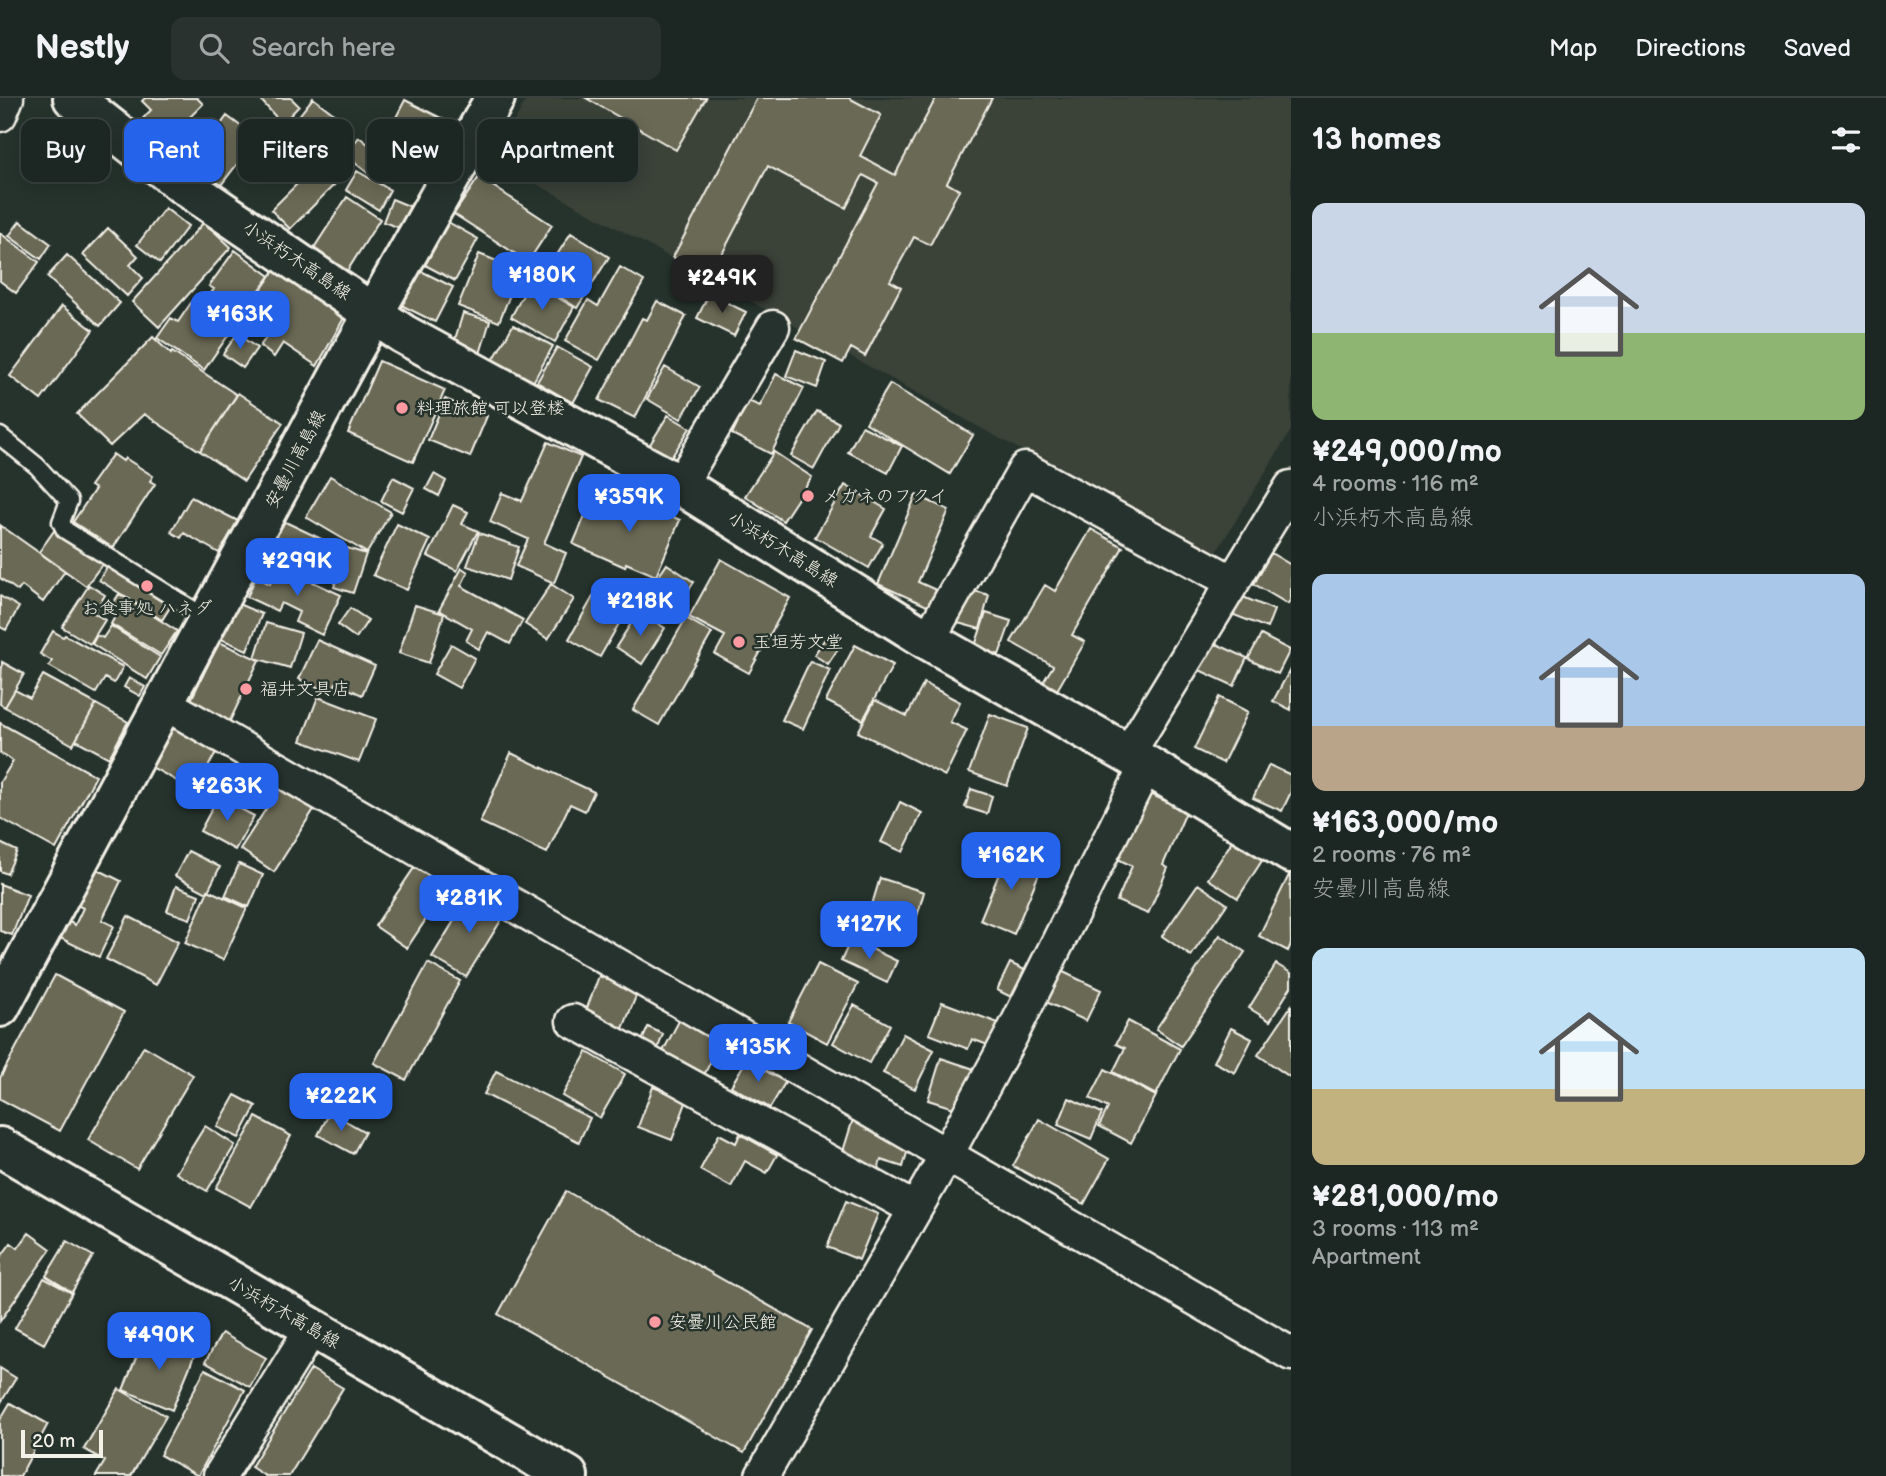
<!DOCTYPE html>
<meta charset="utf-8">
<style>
:root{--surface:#1c2622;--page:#29322f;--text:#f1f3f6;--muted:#a0a5a5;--line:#3a4340;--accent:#2563eb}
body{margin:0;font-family:"Balsamiq Sans","Klee One",sans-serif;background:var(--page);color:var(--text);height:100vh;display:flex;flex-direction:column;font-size:26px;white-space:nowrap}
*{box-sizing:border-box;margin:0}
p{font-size:23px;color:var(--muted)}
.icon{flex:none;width:38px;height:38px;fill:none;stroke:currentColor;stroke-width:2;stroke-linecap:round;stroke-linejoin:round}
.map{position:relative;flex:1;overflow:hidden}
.side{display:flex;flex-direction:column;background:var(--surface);width:595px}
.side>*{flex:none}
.guide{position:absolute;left:21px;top:21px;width:665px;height:63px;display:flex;gap:14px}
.scale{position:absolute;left:21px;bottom:18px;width:82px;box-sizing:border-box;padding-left:7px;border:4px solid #f4f1e8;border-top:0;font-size:19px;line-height:24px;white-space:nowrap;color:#f4f1e8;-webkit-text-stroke:5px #26332d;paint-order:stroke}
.price{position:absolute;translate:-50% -60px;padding:0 16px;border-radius:14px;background:var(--accent);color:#fff;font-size:23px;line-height:46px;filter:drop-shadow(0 2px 4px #0008)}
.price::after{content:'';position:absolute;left:50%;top:42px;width:21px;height:16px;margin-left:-10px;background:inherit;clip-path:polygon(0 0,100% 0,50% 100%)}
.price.selected{background:#222;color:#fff}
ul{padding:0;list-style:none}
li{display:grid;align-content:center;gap:14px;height:371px;padding:0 21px}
li span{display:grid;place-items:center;height:217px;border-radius:14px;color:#555}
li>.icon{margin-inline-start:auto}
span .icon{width:126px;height:126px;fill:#fffc;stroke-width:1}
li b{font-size:30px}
h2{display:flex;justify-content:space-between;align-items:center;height:84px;padding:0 21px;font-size:30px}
.pill{padding:0 24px;border-radius:14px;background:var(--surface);box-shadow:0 4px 18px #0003,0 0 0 2px var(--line);font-size:24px;line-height:63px}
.pill.selected{background:var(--accent);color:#fff}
header{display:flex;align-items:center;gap:42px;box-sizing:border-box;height:98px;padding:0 35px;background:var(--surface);border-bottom:2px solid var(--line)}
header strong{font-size:33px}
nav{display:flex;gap:38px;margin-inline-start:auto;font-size:24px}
.search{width:490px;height:63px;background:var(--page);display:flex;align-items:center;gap:18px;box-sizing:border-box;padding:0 24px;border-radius:14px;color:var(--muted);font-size:26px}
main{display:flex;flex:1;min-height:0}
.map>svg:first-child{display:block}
.built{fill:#3b4339}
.building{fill:#6b6955;stroke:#f4f1e8;stroke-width:2}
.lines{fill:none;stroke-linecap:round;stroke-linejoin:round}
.service-casing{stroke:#f4f1e8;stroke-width:21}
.minor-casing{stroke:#f4f1e8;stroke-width:37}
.secondary-casing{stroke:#f4f1e8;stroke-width:44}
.primary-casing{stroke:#f4f1e8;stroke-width:44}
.service{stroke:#26332d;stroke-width:16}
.minor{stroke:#26332d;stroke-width:32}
.secondary{stroke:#26332d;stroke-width:38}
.primary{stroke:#26332d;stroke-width:38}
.poi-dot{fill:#ff9aa2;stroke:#26332d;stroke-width:2.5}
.labels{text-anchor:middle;stroke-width:5;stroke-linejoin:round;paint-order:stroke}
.street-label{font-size:18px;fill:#f4f1e8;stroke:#26332d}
.poi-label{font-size:18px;fill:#f4f1e8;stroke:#26332d;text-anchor:start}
</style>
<header>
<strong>Nestly</strong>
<div class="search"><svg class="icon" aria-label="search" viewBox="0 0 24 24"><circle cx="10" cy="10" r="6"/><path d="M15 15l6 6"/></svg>Search here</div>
<nav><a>Map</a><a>Directions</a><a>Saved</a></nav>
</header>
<main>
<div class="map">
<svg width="1291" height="1378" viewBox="0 0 1291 1378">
<rect width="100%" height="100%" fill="#26332d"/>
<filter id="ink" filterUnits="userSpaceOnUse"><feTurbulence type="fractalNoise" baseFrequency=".0143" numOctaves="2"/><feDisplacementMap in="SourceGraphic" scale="14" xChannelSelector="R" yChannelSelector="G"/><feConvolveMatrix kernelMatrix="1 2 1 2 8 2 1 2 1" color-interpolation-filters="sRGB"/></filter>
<g filter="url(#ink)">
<path class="built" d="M527 0H1291V332L1214 458 493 62Z"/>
<path class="building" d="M145 0H197L203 6 157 52 134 30 151 12 142 3Z
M259 0H291L299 8 282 26Z
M313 0 351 29 336 47 328 40 307 66 279 43Z
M586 0H706L676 52Z
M757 0H849L881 17 860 58 895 77 936 0H992L947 85 959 92 930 147 914 139 890 183 901 189 865 258 851 250 843 265 796 240 878 85 863 77 846 110 768 68 710 179 673 159Z
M405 2 453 26 428 77 379 52Z
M227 18 257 40 218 91 176 58 197 31 210 41Z
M515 32 553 54 544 69 506 47Z
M359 39 386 60 372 78 345 57Z
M316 67 335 86 290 131 271 112Z
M357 73 390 92 379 112 346 92Z
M479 79 552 127 528 164 454 116Z
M347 99 380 121 344 178 310 156Z
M392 101 414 110 406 132 383 124Z
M165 110 188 128 160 165 137 147Z
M20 123 51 146 41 161 9 138Z
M204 124 231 149 159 229 132 204Z
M448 124 478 141 455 183 425 167Z
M108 130 138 158 130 167 143 180 127 198 83 157Z
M0 135 39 164 16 195 0 183Z
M571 135 609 159 577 210 539 185Z
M235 152 270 178 241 217 228 206 220 217 204 205 214 191 209 188Z
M479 156 520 172 499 224 458 208Z
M67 157 120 205 100 228 47 179Z
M620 169 644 183 599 262 565 243 588 202 598 208Z
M276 170 344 220 317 268 283 245 274 259 260 248 271 233 258 224 255 227 243 218Z
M419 172 453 189 435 224 401 207Z
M530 184 574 209 555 244 511 219Z
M709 196 746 214 734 238 697 220Z
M657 203 686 218 635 320 599 302 642 220 647 222Z
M198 204 222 221 230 210 241 219 204 272 157 240 171 220 178 224 191 205 195 208Z
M62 208 93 232 41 302 10 278Z
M463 215 490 223 479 259 452 251Z
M513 227 553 248 531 288 491 266Z
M237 236 257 250 243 270 223 256Z
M153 239 171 256 172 254 237 297 200 353 144 316 110 348 77 316Z
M557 249 593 269 573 305 537 284Z
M796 252 826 264 817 290 786 278Z
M379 263 445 292 413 364 348 335Z
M665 269 700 289 681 321 647 301Z
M776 276 804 290 771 356 732 336 748 303 760 308Z
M890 286 973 337 950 376 866 325Z
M238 295 283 325 244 383 200 353Z
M445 301 487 318 470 359 428 342Z
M817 313 839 325 814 371 791 358Z
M668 317 690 330 667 366 646 353Z
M862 328 902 348 888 375 848 354Z
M548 344 581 359 544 445 566 455 554 485 516 468 528 441 490 424 502 395 522 403Z
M774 354 812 379 783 423 745 398Z
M113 356 123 363 125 360 153 378 150 383 155 386 113 450 73 424 95 391 90 388Z
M434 376 446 383 439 398 426 391Z
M330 378 391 414 367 455 306 419Z
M393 379 414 390 402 414 381 403Z
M845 387 886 411 871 438 883 445 869 470 815 439Z
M615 393 680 422 656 478 626 465 625 469 573 446 587 413 603 420Z
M916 397 949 412 918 484 945 496 938 513 878 486Z
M191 399 238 423 219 455 184 435 181 440 171 434Z
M453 407 468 414 462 426 478 433 457 473 428 458Z
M279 421 334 447 319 478 264 452Z
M397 426 430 442 407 492 373 477Z
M0 427 65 473 43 504 22 488 18 493 0 480Z
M56 430 103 465 86 488 39 454Z
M1091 431 1123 449 1072 537 1085 544 1056 594 1042 586 1053 568 1011 544 1045 487 1055 493Z
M479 435 519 449 508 482 467 468Z
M347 450 366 456 353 495 334 489Z
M1271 455 1291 467V500L1288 506 1254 486Z
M721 461 790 500 749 575 715 556 725 538 689 519Z
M109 466 172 506 162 522 99 482Z
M667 466 694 484 669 521 642 503Z
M279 468 341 497 322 537 295 524 299 514 281 505 277 513 247 499 256 479 270 486Z
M462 470 468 474 461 488 523 522 510 546 488 534 479 551 466 543 472 531 439 512Z
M602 483 633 501 600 559 569 541Z
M551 486 574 501 548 541 525 526Z
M89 487 105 497 94 515 105 522 90 546 62 529Z
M967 491 989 497 980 531 958 525Z
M119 496 177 533 161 557 111 526 116 517 109 512Z
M1236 496 1274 512 1267 530 1229 515Z
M0 498 19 509 6 532 0 529Z
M236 505 262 516 247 552 221 541Z
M415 507 444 516 429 565 399 555Z
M350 510 368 522 356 540 338 527Z
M639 513 665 530 642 566 616 549Z
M986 515 1011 523 999 557 975 548Z
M686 520 712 535 659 627 633 612Z
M266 525 301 535 290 570 255 560Z
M111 528 160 559 147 581 92 546 97 537 103 540Z
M53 533 63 539 65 537 123 569 114 585 105 580 96 595 49 568 52 563 40 556Z
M1261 537 1290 552 1278 576 1248 561Z
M826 539 840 548 828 566 814 557Z
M317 542 375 568 362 597 336 585 331 595 299 581Z
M1210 543 1247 560 1234 588 1197 571Z
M219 544 259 562 228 627 188 608Z
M451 546 475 560 459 590 434 576Z
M855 547 893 567 863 622 826 603Z
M810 563 830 572 803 631 782 622Z
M2 564 24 576 5 609 0 606Z
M1291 570V612L1273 603Z
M43 577 96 606 73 647 5 609 15 592 30 600Z
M129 580 145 589 140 598 124 589Z
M924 585 960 604 950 624 967 632 945 678 858 634 875 602 907 618Z
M318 599 376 621 359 664 301 643Z
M1219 599 1248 614 1223 665 1194 651Z
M96 606 128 624 109 660 76 642Z
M990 616 1028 630 1007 688 969 674Z
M176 622 220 647 195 693 150 668Z
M0 625 96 678 56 751 0 720V684L13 663 0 655Z
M511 655 594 694 585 713 570 706 547 755 480 724Z
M255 661 271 669 257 697 241 689Z
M1269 667 1291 677V694L1282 713 1253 700Z
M284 683 318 705 274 774 240 751Z
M971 691 992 698 987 716 965 709Z
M1147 695 1187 712 1163 767 1168 770 1148 816 1117 803 1132 768 1118 761Z
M218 699 254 718 235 752 200 733Z
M900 704 922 715 903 754 881 744Z
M1233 742 1263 761 1238 800 1208 781Z
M0 745 17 753 7 776 0 773Z
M1009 751 1043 766 1014 836 980 822Z
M188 753 220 769 207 795 175 778Z
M420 761 452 782 407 850 375 828Z
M239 766 263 777 249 809 225 798Z
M91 768 121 783 102 822 114 828 99 859 52 836 60 819 75 827 83 810 73 805Z
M1290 775 1291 846 1288 853 1259 838Z
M880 780 924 794 912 836 867 823Z
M0 786 28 797 12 837 0 833Z
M1198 786 1227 806 1191 858 1162 838Z
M176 788 199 797 190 821 167 813Z
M208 792 247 810 223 862 185 845Z
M471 795 505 816 466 879 432 859Z
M128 818 178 844 156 887 106 861Z
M1220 837 1245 854 1181 948 1156 931Z
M851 841 897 863 887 885 841 863Z
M428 865 460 883 406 982 374 965Z
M1010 865 1031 875 1019 903 997 892Z
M818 866 858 886 827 945 788 924Z
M1276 866 1291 875V889L1270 923 1249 910Z
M1059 872 1101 892 1086 923 1044 903Z
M55 877 124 914 60 1033 0 1001V980Z
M599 878 638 893 622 933 584 918Z
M942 904 1001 926 993 949 972 941 968 951 929 936Z
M854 907 890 927 869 965 833 945Z
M1291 908V977L1290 979 1258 957Z
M680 921 721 943 704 977 662 955Z
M1128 923 1180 951 1156 997 1113 974 1125 950 1116 946Z
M648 929 663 936 658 950 642 943Z
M1231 930 1252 941 1235 975 1214 964Z
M903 936 934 952 915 991 883 975Z
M144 948 193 977 137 1071 88 1042Z
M587 954 625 976 600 1020 562 998Z
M941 960 974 971 960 1012 928 1002Z
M747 961 786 983 770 1010 731 988Z
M1105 971 1156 998 1131 1045 1099 1028 1108 1010 1090 1000Z
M496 973 590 1020 579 1044 484 996Z
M653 989 687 1002 672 1042 638 1029Z
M235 997 256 1008 239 1040 217 1029Z
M1069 1000 1102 1015 1091 1041 1058 1027Z
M330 1014 365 1034 353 1056 318 1037Z
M256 1019 291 1038 251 1109 216 1090Z
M853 1021 911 1040 903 1069 881 1062 877 1075 840 1063Z
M1039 1021 1109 1061 1084 1106 1013 1068Z
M205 1028 235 1047 207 1093 176 1075Z
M719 1036 736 1045 740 1036 777 1057 767 1075 745 1063 731 1089 700 1072Z
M566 1093 812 1232 744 1355 498 1216Z
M846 1103 878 1116 859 1162 827 1149Z
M29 1135 51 1151 0 1223V1160L11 1145 18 1150Z
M67 1143 93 1158 72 1194 46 1178Z
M44 1180 72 1195 44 1246 15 1230Z
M222 1235 266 1260 250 1289 205 1264Z
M146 1236 195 1256 172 1312 123 1292Z
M0 1270 16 1280 0 1306Z
M205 1271 245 1292 198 1378 160 1357Z
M311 1271 343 1290 289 1378H265L251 1369Z
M119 1291 166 1318 131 1378H96L105 1363 84 1351Z
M10 1305 48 1326 20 1378H0V1322Z"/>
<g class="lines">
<g class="service-casing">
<path id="service" d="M0 338 37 368 69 403 61 424 65 432 208 521"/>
</g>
<g class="minor-casing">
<path id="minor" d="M0 17 7 0
M680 387 773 229
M928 542 1025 371 1233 484
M164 605 1291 1256
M1128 656 1291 389
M573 923 915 1111
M220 1378 312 1230
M762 1378 947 1056 1011 938 1146 668"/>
</g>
<g class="secondary-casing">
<path id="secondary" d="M0 909 352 254 495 0"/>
</g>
<g class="primary-casing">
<path id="primary" d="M73 0 181 85 403 236 680 387 928 542 1128 656 1291 755
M0 1049 568 1378"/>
</g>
<use href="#service" class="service"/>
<use href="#minor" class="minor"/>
<use href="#secondary" class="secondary"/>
<use href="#primary" class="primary"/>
</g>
</g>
<g class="poi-dot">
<circle cx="402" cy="310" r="7"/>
<circle cx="808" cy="398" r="7"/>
<circle cx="147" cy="488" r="7"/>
<circle cx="739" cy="544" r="7"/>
<circle cx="246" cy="591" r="7"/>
<circle cx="655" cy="1224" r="7"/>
</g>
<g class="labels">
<g class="street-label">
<text transform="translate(297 162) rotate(34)" y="6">小浜朽木高島線</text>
<text transform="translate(295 361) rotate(-62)" y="6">安曇川高島線</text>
<text transform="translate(783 451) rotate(32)" y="6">小浜朽木高島線</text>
<text transform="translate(284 1214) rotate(30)" y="6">小浜朽木高島線</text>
</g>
<g class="poi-label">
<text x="416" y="316">料理旅館 可以登楼</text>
<text x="822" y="404">メガネのフクイ</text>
<text x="147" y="516" text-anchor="middle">お食事処 ハネダ</text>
<text x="753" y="550">玉垣芳文堂</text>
<text x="260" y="597">福井文具店</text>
<text x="669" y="1230">安曇川公民館</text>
</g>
</g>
</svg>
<div class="scale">20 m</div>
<b class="price" style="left:542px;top:214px">¥180K</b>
<b class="price selected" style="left:722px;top:217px">¥249K</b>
<b class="price" style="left:240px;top:253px">¥163K</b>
<b class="price" style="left:629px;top:436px">¥359K</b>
<b class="price" style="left:297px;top:500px">¥299K</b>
<b class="price" style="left:640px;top:540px">¥218K</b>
<b class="price" style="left:227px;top:725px">¥263K</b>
<b class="price" style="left:1011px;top:794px">¥162K</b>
<b class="price" style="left:469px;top:837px">¥281K</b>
<b class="price" style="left:869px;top:863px">¥127K</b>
<b class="price" style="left:758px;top:986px">¥135K</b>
<b class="price" style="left:341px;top:1035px">¥222K</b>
<b class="price" style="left:159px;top:1274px">¥490K</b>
<div class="guide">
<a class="pill">Buy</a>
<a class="pill selected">Rent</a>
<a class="pill">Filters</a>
<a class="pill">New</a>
<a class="pill">Apartment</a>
</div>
</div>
<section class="side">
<h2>13 homes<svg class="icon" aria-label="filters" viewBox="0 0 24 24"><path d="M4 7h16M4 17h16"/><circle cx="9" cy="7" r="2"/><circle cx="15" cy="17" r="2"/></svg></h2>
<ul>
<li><span style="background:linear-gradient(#c9d6e8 60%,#8fb573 0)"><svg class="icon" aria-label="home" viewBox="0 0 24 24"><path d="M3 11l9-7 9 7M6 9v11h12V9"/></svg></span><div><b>¥249,000/mo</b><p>4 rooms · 116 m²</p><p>小浜朽木高島線</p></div></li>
<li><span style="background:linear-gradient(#a9c7e8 70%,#b9a48a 0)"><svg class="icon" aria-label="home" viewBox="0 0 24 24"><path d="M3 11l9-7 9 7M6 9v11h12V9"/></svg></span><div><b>¥163,000/mo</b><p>2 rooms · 76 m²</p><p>安曇川高島線</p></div></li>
<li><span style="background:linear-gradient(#bfe0f5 65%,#c2b280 0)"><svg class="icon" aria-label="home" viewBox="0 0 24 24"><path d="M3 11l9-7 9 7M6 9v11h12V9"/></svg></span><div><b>¥281,000/mo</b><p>3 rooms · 113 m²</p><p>Apartment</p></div></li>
</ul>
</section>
</main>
